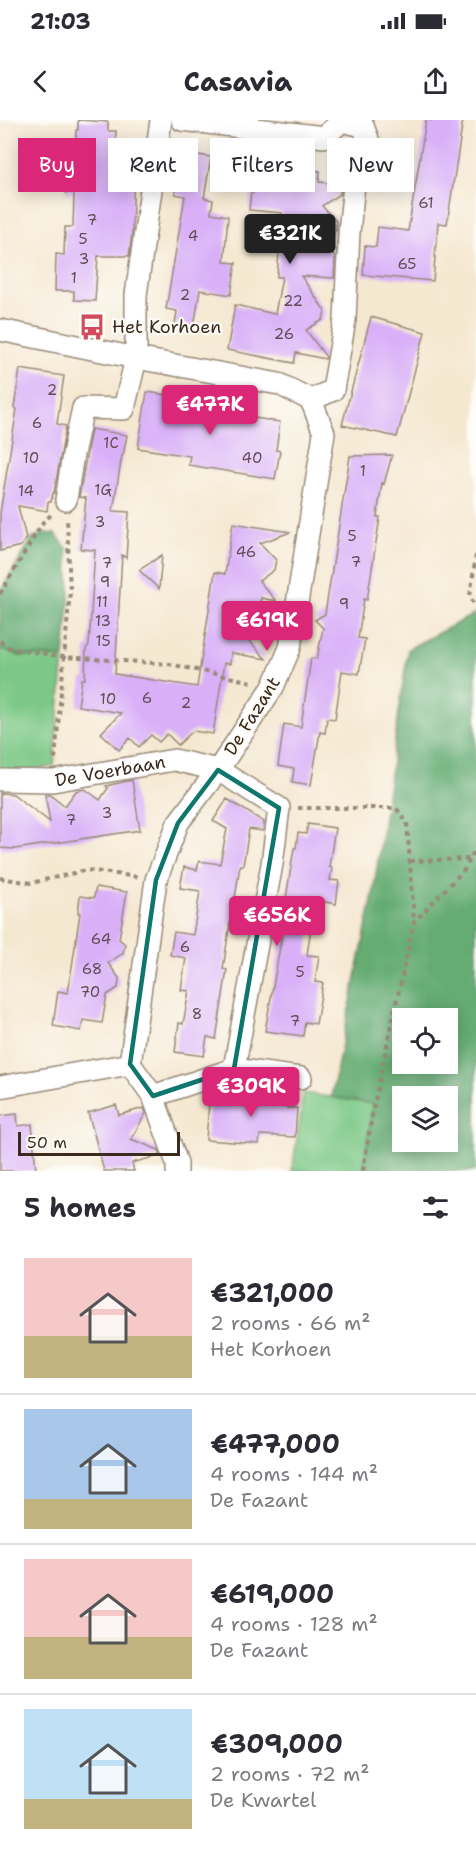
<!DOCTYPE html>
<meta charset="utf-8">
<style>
:root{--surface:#fff;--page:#f2f2f3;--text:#2b2b33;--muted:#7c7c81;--line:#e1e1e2;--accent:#db2777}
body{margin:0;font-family:"Shantell Sans",sans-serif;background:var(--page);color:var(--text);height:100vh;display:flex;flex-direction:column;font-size:22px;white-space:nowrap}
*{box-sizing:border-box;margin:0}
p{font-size:20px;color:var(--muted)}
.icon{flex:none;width:33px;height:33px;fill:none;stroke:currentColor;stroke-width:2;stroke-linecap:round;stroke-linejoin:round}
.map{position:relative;height:1051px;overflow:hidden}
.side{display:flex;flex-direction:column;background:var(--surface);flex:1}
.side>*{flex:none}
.guide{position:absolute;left:18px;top:18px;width:441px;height:54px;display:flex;gap:12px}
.fabs{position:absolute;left:392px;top:888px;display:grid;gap:12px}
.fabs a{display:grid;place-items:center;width:66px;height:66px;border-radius:0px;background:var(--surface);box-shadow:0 3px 15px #0003;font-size:30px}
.scale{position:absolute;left:18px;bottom:15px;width:162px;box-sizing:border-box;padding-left:6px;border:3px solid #3b2a1e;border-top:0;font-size:16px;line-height:21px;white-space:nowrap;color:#3b2a1e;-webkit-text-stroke:4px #fdfcf7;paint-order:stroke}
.price{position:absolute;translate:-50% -51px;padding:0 14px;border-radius:6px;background:var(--accent);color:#fff;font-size:20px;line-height:39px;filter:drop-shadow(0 2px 3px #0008)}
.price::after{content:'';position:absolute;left:50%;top:36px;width:18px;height:14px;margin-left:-9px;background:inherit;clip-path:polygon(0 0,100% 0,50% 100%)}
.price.selected{background:#222;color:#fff}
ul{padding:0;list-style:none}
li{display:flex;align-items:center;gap:18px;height:150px;padding:0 24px}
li+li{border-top:2px solid var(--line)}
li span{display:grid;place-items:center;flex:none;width:168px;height:120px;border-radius:0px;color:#555}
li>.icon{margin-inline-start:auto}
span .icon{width:72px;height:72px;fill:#fffc;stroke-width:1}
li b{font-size:26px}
h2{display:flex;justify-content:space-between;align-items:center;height:72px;padding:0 24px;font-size:26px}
.tag{padding:0 21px;border-radius:0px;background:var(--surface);box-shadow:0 3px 15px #0003;font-size:21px;line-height:54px}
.tag.selected{background:var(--accent);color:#fff}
.status{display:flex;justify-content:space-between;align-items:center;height:42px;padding:0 30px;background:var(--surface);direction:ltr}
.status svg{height:16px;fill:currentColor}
header{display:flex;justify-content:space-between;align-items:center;height:78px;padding:0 24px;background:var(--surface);font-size:27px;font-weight:700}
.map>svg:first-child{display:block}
.green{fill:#7cc886;stroke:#5c7952;stroke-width:1.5}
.forest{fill:#65ac73;stroke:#506b48;stroke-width:1.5;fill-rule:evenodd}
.building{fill:#d9b0f8}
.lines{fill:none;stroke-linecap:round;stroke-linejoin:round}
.minor-casing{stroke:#988978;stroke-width:24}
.path{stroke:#988978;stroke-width:4;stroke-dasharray:4.5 4.5;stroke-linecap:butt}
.minor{stroke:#fff;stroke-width:21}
.marked{fill:none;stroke:#0f766e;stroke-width:4.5;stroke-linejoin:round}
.labels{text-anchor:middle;stroke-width:4.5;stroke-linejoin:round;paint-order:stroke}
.number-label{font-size:15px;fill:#624c54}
.poi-label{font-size:18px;fill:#3b2a1e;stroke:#fdfcf7;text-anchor:start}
.street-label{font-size:18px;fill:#3b2a1e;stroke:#fdfcf7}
</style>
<div class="status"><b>21:03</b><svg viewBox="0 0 49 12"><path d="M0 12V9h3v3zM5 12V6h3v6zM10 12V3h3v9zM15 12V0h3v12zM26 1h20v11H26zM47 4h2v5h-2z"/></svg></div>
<header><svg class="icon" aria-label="back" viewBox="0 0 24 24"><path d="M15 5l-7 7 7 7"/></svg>Casavia<svg class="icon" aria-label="share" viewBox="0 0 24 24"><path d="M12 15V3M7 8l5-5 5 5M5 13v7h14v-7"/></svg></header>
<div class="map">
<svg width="476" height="1051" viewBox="0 0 476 1051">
<rect width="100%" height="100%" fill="#fdfcf7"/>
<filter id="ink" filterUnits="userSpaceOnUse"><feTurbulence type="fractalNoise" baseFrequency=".0167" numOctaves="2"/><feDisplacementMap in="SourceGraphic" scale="12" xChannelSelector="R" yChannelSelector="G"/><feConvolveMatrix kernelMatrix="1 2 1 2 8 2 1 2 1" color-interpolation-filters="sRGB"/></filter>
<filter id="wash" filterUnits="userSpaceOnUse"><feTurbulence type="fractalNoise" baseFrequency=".008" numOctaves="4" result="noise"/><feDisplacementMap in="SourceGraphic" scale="24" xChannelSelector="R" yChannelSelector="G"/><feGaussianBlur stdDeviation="1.35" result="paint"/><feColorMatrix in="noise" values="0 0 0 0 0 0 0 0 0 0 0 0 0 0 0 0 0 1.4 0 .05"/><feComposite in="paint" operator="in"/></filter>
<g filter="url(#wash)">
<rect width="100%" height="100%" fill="#f5e8d1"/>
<path class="green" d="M0 529 21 536 64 537 54 646 27 652 0 651Z
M304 973 374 984 363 1051H292Z"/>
<path class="forest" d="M43 413 55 414 67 428 70 471 64 537 21 536 0 529V472L32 419Z
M476 493V1051H363L373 984 331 977 373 775 408 529ZM402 898H447V944H402ZM402 976H447V1022H402Z"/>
<g id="blocks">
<path class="building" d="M78 0 108 2V11H116L115 47 134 48 132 113 129 136H98L95 181 74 180V171H55L56 134 64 135 65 107H73L74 73H66L67 37H76V10H78Z
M426 0H463L447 104 438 103 433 161 363 155 365 126 376 127 378 107 408 111Z
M181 32 211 37 204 78 213 80 211 93 228 96 224 142 236 143 231 175 200 170 194 207 175 204 177 191 166 189 185 76 175 74Z
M257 46 320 51 319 62 341 64 340 74 322 86 336 101V110L321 123 335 137 334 158 301 156 325 191 323 200 306 210 326 237 325 239 296 233 294 243 227 230 235 185 275 194 282 157H277L282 93 249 90 251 72 253 73Z
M371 197 425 212 397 317 342 305Z
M20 249 64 256 57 304 66 306 54 373H53L51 382H48L47 391 18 386 26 418 21 426 0 431V393L17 289 14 288Z
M147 272 212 282 211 291 280 302 276 330 280 331 275 359 188 345 190 336 138 328Z
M91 309 127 315 123 335H122L113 391 129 392 126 438 122 435 115 554 197 567 215 452 225 454 233 403 291 412 260 423 276 440 274 450 259 461 276 481 261 478 257 500 240 511 266 539 231 533 230 544 224 543 213 614 193 611 178 625 167 614 159 622 151 615 139 627 130 618 119 630 101 613 121 593 78 586 82 559H85L86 529 89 525 95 430 81 429 86 378 79 377Z
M392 335 384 364 382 363 377 397H380L367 480 364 479 358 518 365 519 359 554 342 551 335 599 327 598 325 613 320 612 311 665 292 662 294 649 278 646 284 604 301 607 311 538 317 539 323 508 315 500 325 494 350 336Z
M162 435 159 469 139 450Z
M132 660 140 710 15 729 0 728V673L13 674 50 702 45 674H50L65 686 76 671 85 669 100 680 108 668 106 666Z
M227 679 264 702 263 711 249 709 243 746 240 745 234 785 237 786 234 804 230 803 223 849 227 850 216 919 207 917 204 936 175 932 179 903 183 904 189 871 181 870 186 838 170 835 174 812 193 815 200 771 180 768 184 747 197 750 199 741 220 744 227 709 213 701Z
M308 704 335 708 329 747 332 748 330 760 339 761 336 784 315 780 307 835 319 836 315 862 323 863 316 904 305 902 303 916 265 911 283 810 286 791H284L294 728H296L298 713 306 714Z
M96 767 127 772 119 819 125 824 123 833 108 843 119 858 118 868 107 875 102 903 83 900 81 911 53 906 58 871 68 873 80 793H78L80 776 94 778Z
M276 968 288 969 287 988H297L295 1017 260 1015 259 1024 206 1020 210 970H212L229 986 240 974 265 977Z
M116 985 119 995 144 988 146 993 131 1019 159 1030 161 1035 132 1043 134 1051H104L93 1010 88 993Z
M17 994 18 1006 32 1004 36 1051H0V996Z"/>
</g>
</g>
<g filter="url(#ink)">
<use href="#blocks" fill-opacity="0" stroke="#988978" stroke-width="1.5"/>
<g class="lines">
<g class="minor-casing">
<g id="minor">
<path d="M182 0 324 17 342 1 363 6 371 27 355 55 349 112 345 200 333 270 311 280"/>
<path d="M0 210 136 238 279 264 311 280 324 313 290 528 273 567 218 650 178 703 156 760 130 944 0 967"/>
<path d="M66 380 73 334 83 288 124 289 136 238V175L161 0"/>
<path id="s1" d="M0 660 53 661 174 640 218 650 279 688 272 744 234 949 153 976"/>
<path d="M130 944 153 976 177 1043V1051"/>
<path d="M234 949 301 958"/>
</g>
</g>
<path class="path" d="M476 435 470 476 476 488
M0 474 43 402 52 394
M0 521 10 528 64 537 169 544 252 562
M55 639 70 471 67 399
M298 688H396L407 702 414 802
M410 741 469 739
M0 758 31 763 87 750 138 757
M363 1051 374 984 414 802 464 750 476 728"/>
<use href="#minor" class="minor"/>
</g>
</g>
<path class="marked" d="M218 650 279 688 234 949 153 976 130 944 156 760 178 703Z"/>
<defs>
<g id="bus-bare" transform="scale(2.07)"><path d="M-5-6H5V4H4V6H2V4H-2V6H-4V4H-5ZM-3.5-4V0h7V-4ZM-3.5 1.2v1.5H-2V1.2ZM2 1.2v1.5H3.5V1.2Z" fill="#d1495b" stroke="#fdfcf7" stroke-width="2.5" paint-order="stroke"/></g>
</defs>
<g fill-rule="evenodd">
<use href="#bus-bare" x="92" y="207"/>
</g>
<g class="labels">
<g class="number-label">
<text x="426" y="88">61</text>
<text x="92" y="105">7</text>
<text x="193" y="121">4</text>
<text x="83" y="124">5</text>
<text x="84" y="144">3</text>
<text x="407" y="149">65</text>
<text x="74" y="163">1</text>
<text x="185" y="180">2</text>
<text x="293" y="186">22</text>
<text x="284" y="219">26</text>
<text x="52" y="275">2</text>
<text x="37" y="308">6</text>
<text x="111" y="328">1C</text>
<text x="31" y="343">10</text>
<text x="252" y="343">40</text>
<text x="363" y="356">1</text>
<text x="103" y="375">1G</text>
<text x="26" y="376">14</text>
<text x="100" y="407">3</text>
<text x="352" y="421">5</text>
<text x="246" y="437">46</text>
<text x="356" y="447">7</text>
<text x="107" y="448">7</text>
<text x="105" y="467">9</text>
<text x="102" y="487">11</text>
<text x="344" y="489">9</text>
<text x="103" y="506">13</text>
<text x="103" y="526">15</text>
<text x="147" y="583">6</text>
<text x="108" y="584">10</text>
<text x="186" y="588">2</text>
<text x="107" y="698">3</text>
<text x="71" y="705">7</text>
<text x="101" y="824">64</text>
<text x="185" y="832">6</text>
<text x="92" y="854">68</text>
<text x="300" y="857">5</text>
<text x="90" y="877">70</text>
<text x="197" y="899">8</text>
<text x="295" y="906">7</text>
</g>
<g class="poi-label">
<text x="112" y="213">Het Korhoen</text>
</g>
<g class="street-label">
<text transform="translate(252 596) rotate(-58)" y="6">De Fazant</text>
<text dy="6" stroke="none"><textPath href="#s1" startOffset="111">De Voerbaan</textPath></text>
</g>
</g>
</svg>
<div class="fabs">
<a><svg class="icon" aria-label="locate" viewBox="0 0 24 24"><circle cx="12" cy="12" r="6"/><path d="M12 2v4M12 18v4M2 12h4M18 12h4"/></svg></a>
<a><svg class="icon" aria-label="layers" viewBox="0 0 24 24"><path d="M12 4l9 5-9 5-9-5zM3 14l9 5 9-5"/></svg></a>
</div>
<div class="scale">50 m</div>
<b class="price selected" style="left:290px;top:145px">€321K</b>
<b class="price" style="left:210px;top:316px">€477K</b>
<b class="price" style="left:267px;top:532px">€619K</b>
<b class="price" style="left:277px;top:827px">€656K</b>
<b class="price" style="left:251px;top:998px">€309K</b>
<div class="guide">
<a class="tag selected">Buy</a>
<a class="tag">Rent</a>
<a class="tag">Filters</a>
<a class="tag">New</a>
</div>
</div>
<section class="side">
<h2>5 homes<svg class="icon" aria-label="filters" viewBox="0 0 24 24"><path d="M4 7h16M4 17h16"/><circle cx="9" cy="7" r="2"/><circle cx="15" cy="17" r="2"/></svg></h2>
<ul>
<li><span style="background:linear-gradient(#f6c9c9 65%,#c2b280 0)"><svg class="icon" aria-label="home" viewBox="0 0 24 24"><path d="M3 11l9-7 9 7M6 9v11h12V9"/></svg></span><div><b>€321,000</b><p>2 rooms · 66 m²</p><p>Het Korhoen</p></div></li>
<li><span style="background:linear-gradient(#a9c7e8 75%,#c2b280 0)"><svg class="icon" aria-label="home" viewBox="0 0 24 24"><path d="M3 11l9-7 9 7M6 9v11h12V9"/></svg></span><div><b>€477,000</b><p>4 rooms · 144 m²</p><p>De Fazant</p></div></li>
<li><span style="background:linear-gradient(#f6c9c9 65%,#c2b280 0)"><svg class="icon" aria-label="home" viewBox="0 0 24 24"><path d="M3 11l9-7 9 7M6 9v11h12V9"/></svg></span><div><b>€619,000</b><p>4 rooms · 128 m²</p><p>De Fazant</p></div></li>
<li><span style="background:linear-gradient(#bfe0f5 75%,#c2b280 0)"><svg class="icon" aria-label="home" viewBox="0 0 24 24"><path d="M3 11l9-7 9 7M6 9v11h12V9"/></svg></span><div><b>€309,000</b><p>2 rooms · 72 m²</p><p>De Kwartel</p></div></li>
</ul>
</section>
